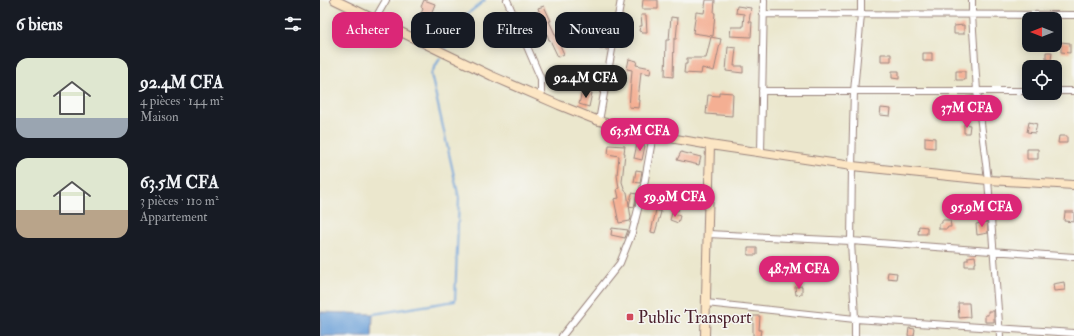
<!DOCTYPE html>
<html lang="fr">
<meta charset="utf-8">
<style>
:root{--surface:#171b24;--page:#20242c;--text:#f1f3f6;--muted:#9ea1a6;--accent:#db2777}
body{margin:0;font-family:"IM FELL Double Pica",serif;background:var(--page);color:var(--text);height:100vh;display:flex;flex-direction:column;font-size:15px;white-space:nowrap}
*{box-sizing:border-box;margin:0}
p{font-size:13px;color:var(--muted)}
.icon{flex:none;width:22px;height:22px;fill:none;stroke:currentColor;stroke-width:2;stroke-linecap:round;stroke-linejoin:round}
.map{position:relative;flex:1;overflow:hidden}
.drawer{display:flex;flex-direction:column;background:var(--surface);width:320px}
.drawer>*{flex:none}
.hud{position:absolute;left:12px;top:12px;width:380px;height:36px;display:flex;gap:8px}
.needle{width:26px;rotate:270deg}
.controls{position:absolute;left:702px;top:12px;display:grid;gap:8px}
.controls a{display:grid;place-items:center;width:40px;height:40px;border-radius:8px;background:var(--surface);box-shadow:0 2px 10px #0003;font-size:20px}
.price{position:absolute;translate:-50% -34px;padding:0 9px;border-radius:14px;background:var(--accent);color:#fff;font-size:13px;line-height:26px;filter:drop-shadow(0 1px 2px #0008)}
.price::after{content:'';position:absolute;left:50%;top:24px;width:12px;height:9px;margin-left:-6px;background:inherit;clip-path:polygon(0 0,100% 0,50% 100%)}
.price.selected{background:#222;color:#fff}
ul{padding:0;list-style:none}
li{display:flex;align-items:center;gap:12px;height:100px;padding:0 16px}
li span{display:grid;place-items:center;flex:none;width:112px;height:80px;border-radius:12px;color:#555}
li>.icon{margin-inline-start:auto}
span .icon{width:48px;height:48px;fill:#fffc;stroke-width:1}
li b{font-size:17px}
h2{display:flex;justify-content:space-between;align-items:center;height:48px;padding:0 16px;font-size:17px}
.chip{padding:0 14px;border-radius:12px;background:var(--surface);box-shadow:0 2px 10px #0003;font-size:14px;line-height:36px}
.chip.selected{background:var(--accent);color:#fff}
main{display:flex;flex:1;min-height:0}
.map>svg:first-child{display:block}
.water{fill:#6ca0d8;stroke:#5b6082}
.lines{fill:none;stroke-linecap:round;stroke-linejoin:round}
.stream{stroke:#6ca0d8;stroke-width:2}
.building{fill:#f4af93}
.street-casing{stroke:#9a837c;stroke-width:8}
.secondary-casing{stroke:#9a837c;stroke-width:10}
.street{stroke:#fff;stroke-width:6}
.secondary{stroke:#fce6c4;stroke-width:8}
.poi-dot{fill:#d1495b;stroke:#f6f6f2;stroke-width:1.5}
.labels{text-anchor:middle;stroke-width:3;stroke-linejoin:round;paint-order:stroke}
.poi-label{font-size:17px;fill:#4a1f2b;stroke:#f6f6f2;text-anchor:start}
</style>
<main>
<section class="drawer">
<h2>6 biens<svg class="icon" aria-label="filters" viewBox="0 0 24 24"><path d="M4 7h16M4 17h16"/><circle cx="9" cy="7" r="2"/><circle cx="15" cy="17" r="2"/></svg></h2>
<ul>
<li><span style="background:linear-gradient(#dfe7d0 75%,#9aa5b1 0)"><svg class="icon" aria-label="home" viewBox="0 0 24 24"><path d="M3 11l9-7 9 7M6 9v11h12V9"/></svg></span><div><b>92.4M CFA</b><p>4 pièces · 144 m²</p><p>Maison</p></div></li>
<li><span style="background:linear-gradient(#dfe7d0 65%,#b9a48a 0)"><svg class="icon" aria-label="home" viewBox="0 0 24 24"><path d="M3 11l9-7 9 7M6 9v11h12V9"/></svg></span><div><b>63.5M CFA</b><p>3 pièces · 110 m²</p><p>Appartement</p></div></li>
</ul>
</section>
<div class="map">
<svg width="754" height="336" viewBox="0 0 754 336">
<rect width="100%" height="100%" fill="#f6f6f2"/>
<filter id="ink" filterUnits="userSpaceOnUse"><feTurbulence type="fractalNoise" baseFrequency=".025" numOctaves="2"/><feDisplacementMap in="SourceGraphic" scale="8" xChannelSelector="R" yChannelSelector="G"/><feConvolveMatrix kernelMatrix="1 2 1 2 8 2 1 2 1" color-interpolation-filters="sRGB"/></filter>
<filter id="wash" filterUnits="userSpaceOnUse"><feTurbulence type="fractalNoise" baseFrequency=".012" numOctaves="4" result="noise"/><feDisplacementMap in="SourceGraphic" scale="16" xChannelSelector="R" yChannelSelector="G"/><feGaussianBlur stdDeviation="0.9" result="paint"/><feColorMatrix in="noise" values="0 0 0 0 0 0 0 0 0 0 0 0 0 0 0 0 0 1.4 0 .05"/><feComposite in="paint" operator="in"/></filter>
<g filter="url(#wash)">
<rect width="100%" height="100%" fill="#ebe7cd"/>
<path class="water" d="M0 312 53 314 52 336H0Z"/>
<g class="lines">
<path class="stream" d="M126 48 145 16 165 0
M53 314 135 301 139 198 111 74 120 58"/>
</g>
<g id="blocks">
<path class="building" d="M104 0 115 4 105 29 96 25 103 9 101 7Z
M323 0H338V9H322Z
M386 0H395L394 13H395L393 36 373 33 376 12 384 13Z
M224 6 231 21H229L244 54 238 57 230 40H229L218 8Z
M417 6 431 8 429 22H432L431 37 410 36 411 27H423L424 14 416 13Z
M321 15H326L327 33H322V32L319 31 320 26H322Z
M351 17 358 18 356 39H354L353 77 345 76 346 40H349Z
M251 20 254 28 245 31 242 24Z
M264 23 274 24 273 32 263 31Z
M644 25V34H634V26Z
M391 37 401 39 394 71 382 68 381 74 364 73 365 64H367V58H386Z
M280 41 288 43 287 50 279 49Z
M741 42 750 43V53L741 52Z
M408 47 416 48 414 66H423V73L406 71Z
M726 52H732L731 60 726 59Z
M603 53H612V61H603Z
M561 54H571V61H561Z
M309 59 317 61 316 65 331 68 330 74 321 72 318 100H320L319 108 309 107 312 70 307 69Z
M572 71H579V79L572 78Z
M636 71H645V80H636Z
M262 91 272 93 269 107 259 104Z
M399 92 413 93 412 116 386 114 388 95 399 96Z
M653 96 654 103 647 104 646 97Z
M561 108 571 109 570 116 560 115Z
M709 122 717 124 715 133 707 132Z
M644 124 650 125 649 133H644Z
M739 136H747V143H738Z
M605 137 615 138V148L605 147Z
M317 144 325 146 322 160 314 158Z
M289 145 305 146 304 153H305L302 182 305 191 307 192 311 218 310 221 299 223 294 199 299 198 297 189 299 188 297 175 299 156 288 154Z
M707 149H718V159H707Z
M361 152 381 157 379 165 357 160Z
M316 170 322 171 320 183 314 182Z
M338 187 351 188 349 201 336 200Z
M312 193 317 194 314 207 309 206Z
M355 200 361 203 358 211 352 208Z
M336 210 341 212 335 233 331 232Z
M685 210H692V218H685Z
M745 212H754V222L744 221Z
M352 213 360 216 358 223 350 220Z
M622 220H630L631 227H628L627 229H619V223H622Z
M667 222 668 233 657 235 656 224Z
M599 226 607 227V234H598Z
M292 228 308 230 305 238 291 235Z
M428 248H437V255H428Z
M655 256 656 263H655V266H645V260H648V257Z
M568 272 577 273 576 279 567 278Z
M744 282 745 290 734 291 733 284Z
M482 286V294L476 295 475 287Z
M638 303H649L650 317 639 318Z
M668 311H674V322H665V315H668Z
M433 316H440L439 330H441L440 336H433Z
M589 328 595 329 594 336H588Z"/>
</g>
</g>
<g filter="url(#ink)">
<use href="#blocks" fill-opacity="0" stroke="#9a837c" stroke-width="1"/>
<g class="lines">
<g class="street-casing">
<path id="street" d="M187 0 221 79V97
M652 0V15L657 91 668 180 680 336
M443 14 754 15
M55 19 66 0
M442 91H709
M735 91H754
M279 121 301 0
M441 152 444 0
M388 234 531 241 754 257
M386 303 535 319 754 333
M242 336 300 263 312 233 324 185 333 135
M535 336V319L531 241 532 166 534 91 541 15V0"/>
</g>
<g class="secondary-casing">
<path id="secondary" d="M15 0 122 52 172 76 239 105 279 121 333 135 390 145 532 166 668 180 754 185
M385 336 390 145"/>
</g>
<use href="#street" class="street"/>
<use href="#secondary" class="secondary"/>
</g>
</g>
<rect class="poi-dot" x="306" y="313" width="8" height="8" rx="2"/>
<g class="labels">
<g class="poi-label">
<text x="318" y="323">Public Transport</text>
</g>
</g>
</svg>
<div class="controls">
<a><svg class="needle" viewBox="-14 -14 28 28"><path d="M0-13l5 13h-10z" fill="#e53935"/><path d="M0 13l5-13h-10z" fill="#9ea1a6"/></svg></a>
<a><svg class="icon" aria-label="locate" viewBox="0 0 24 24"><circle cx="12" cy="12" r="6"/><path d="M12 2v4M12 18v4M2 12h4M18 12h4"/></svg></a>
</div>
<b class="price selected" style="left:266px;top:99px">92.4M CFA</b>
<b class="price" style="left:647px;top:129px">37M CFA</b>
<b class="price" style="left:320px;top:152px">63.5M CFA</b>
<b class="price" style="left:355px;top:218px">59.9M CFA</b>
<b class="price" style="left:662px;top:228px">95.9M CFA</b>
<b class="price" style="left:479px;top:290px">48.7M CFA</b>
<div class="hud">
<a class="chip selected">Acheter</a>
<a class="chip">Louer</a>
<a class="chip">Filtres</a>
<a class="chip">Nouveau</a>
</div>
</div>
</main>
